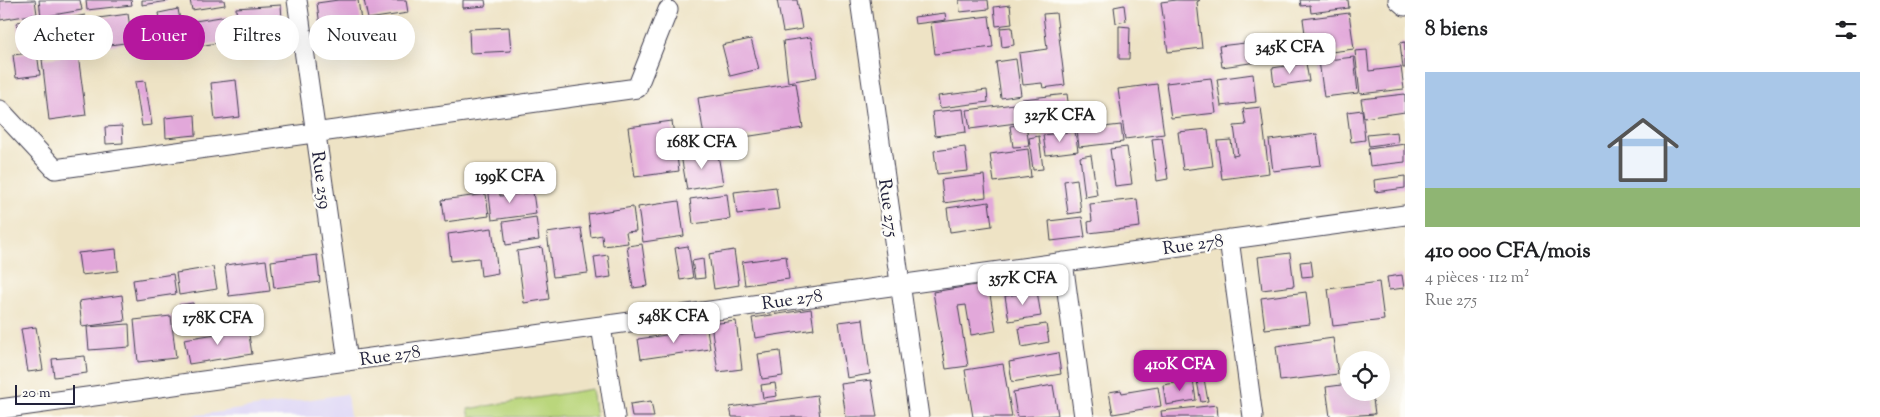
<!DOCTYPE html>
<html lang="fr">
<meta charset="utf-8">
<style>
:root{--surface:#fff;--page:#f6f6f6;--text:#202124;--muted:#757577;--line:#e0e0e0;--accent:#b5179e}
body{margin:0;font-family:"Sorts Mill Goudy",serif;background:var(--page);color:var(--text);height:100vh;display:flex;flex-direction:column;font-size:19px;white-space:nowrap}
*{box-sizing:border-box;margin:0}
p{font-size:16px;color:var(--muted)}
.icon{flex:none;width:28px;height:28px;fill:none;stroke:currentColor;stroke-width:2;stroke-linecap:round;stroke-linejoin:round}
.map{position:relative;flex:1;overflow:hidden}
.panel{display:flex;flex-direction:column;background:var(--surface);width:475px}
.panel>*{flex:none}
.guide{position:absolute;left:15px;top:15px;width:475px;height:45px;display:flex;gap:10px}
.fabs{position:absolute;left:1340px;top:351px;display:grid;gap:10px}
.fabs a{display:grid;place-items:center;width:50px;height:50px;border-radius:50%;background:var(--surface);box-shadow:0 5px 20px #0002;font-size:25px}
.scale{position:absolute;left:15px;bottom:12px;width:60px;box-sizing:border-box;padding-left:5px;border:2px solid #22223b;border-top:0;font-size:14px;line-height:18px;white-space:nowrap;color:#22223b;-webkit-text-stroke:4px #fdfcf7;paint-order:stroke}
.price{position:absolute;translate:-50% -42px;padding:0 11px;border-radius:10px;background:#fff;color:#222;font-size:16px;line-height:32px;filter:drop-shadow(0 1px 2px #0008)}
.price::after{content:'';position:absolute;left:50%;top:30px;width:15px;height:11px;margin-left:-8px;background:inherit;clip-path:polygon(0 0,100% 0,50% 100%)}
.price.active{background:var(--accent);color:#fff}
ul{padding:0;list-style:none}
li{display:grid;align-content:center;gap:10px;height:265px;padding:0 20px}
li+li{border-top:1px solid var(--line)}
li span{display:grid;place-items:center;height:155px;border-radius:0px;color:#555}
li>.icon{margin-inline-start:auto}
span .icon{width:90px;height:90px;fill:#fffc;stroke-width:1}
li b{font-size:21px}
h2{display:flex;justify-content:space-between;align-items:center;height:60px;padding:0 20px;font-size:21px}
.pill{padding:0 18px;border-radius:22px;background:var(--surface);box-shadow:0 5px 20px #0002;font-size:18px;line-height:45px}
.pill.active{background:var(--accent);color:#fff}
main{display:flex;flex:1;min-height:0}
.map>svg:first-child{display:block}
.built{fill:#ddd5f6}
.green{fill:#bad67c;stroke:#6e7c5c}
.building{fill:#e2a8da}
.lines{fill:none;stroke-linecap:round;stroke-linejoin:round}
.minor-casing{stroke:#413f50;stroke-width:21}
.minor{stroke:#fff;stroke-width:19}
.labels{text-anchor:middle;stroke-width:4.5;stroke-linejoin:round;paint-order:stroke}
.street-label{font-size:18px;fill:#22223b;stroke:#fdfcf7}
</style>
<main>
<div class="map">
<svg width="1405" height="417" viewBox="0 0 1405 417">
<rect width="100%" height="100%" fill="#fdfcf7"/>
<filter id="ink" filterUnits="userSpaceOnUse"><feTurbulence type="fractalNoise" baseFrequency=".02" numOctaves="2"/><feDisplacementMap in="SourceGraphic" scale="10" xChannelSelector="R" yChannelSelector="G"/><feConvolveMatrix kernelMatrix="1 2 1 2 8 2 1 2 1" color-interpolation-filters="sRGB"/></filter>
<filter id="wash" filterUnits="userSpaceOnUse"><feTurbulence type="fractalNoise" baseFrequency=".0096" numOctaves="4" result="noise"/><feDisplacementMap in="SourceGraphic" scale="20" xChannelSelector="R" yChannelSelector="G"/><feGaussianBlur stdDeviation="1.12" result="paint"/><feColorMatrix in="noise" values="0 0 0 0 0 0 0 0 0 0 0 0 0 0 0 0 0 1.4 0 .05"/><feComposite in="paint" operator="in"/></filter>
<g filter="url(#wash)">
<rect width="100%" height="100%" fill="#eee3c5"/>
<path class="built" d="M347 394 350 417H184Z"/>
<path class="green" d="M592 389 596 417H470L468 409Z"/>
<g id="blocks">
<path class="building" d="M35 0 37 14 0 20V1Z
M39 0H80L82 10 41 17Z
M86 0H131L132 5 87 10Z
M142 0H169V1L142 5Z
M190 0H224L225 5 192 10Z
M338 0H358L361 20 320 26 317 3Z
M364 0H406L408 13 368 19Z
M463 0H485L486 6 463 8Z
M777 0H797L802 29 783 32Z
M959 0H988L989 9 960 12Z
M1176 0H1200L1197 2 1202 48 1168 52 1161 2Z
M1300 0H1348L1349 8 1311 13 1310 5 1301 6Z
M281 5 283 33 238 37 236 8Z
M1010 5 1012 24 996 26 994 7Z
M1124 5 1126 21 1116 23 1114 7Z
M178 9 186 52 167 55 159 13Z
M945 13 946 20 915 24 914 17Z
M1056 13 1065 85 1043 88 1042 83 1023 85 1019 53 1047 49 1043 14Z
M1349 13 1354 49 1308 55 1303 19Z
M128 14 132 42 95 47 91 19Z
M85 15 87 28 45 35 42 23Z
M227 16 231 41 198 46 195 21Z
M989 16 993 47 935 54 931 23Z
M39 19 42 45 20 48 17 22Z
M1119 26 1130 27 1129 59H1119Z
M509 27 511 51 470 53 469 29Z
M1012 27 1014 45 1002 47 1000 28Z
M811 37 817 77 788 82 783 41Z
M751 39 759 69 730 76 722 45Z
M1254 42 1257 62 1222 67 1219 46Z
M1405 42V68H1403L1400 43Z
M1367 50 1369 71 1401 67 1404 89 1360 94 1355 51Z
M37 52 40 75 16 78 13 55Z
M78 55 86 115 49 120 42 59Z
M1354 57 1358 93 1324 97 1319 61Z
M1016 59 1021 95 1001 98 996 62Z
M1306 63 1309 81 1274 86 1272 68Z
M1253 74 1256 102 1221 106 1217 79Z
M1211 78 1216 113 1171 118 1166 83Z
M236 80 240 117 215 120 211 83Z
M145 81 152 125 142 126 135 82Z
M796 83 803 128 705 143 698 98Z
M1157 84 1164 134 1125 139 1118 89Z
M987 90 988 102 940 108 938 96Z
M1067 94 1070 117 1025 122 1022 99Z
M1405 94V112L1364 118 1361 99Z
M1022 103 1024 122 970 129 967 110Z
M1261 107 1269 173 1222 179 1217 141 1231 140 1233 156 1238 155 1234 126 1246 125 1243 109Z
M963 109 966 132 935 136 932 112Z
M1362 110 1365 140 1351 142 1347 112Z
M195 115 196 135 166 138 165 118Z
M672 121 679 171 635 177 628 127Z
M1026 124 1029 146 1013 147 1010 126Z
M1121 125 1123 142 1079 147 1077 130Z
M122 126 123 143 106 144 105 127Z
M1208 129 1213 166 1183 170 1178 132Z
M1075 131 1078 151 1046 155 1043 135Z
M1397 132 1398 142 1369 146 1367 135Z
M1317 134 1321 165 1273 171 1269 140Z
M1039 136 1043 169 1033 170 1029 138Z
M1162 138 1168 179 1157 181 1152 139Z
M1405 144V162L1370 166 1368 149Z
M965 147 968 171 937 174 934 151Z
M1127 147 1132 184 1115 186 1110 149Z
M717 149 723 184 687 190 681 155Z
M1028 149 1031 177 994 182 990 154Z
M1091 155 1097 195 1085 197 1080 157Z
M984 175 986 197 944 203 941 180Z
M1405 176V188L1375 192 1374 180Z
M1077 179 1081 212 1068 214 1064 181Z
M499 185 500 196 533 192 536 214 492 220 488 186Z
M776 187 779 209 737 214 734 192Z
M486 194 489 216 445 222 442 200Z
M727 194 730 219 693 224 690 199Z
M1137 199 1140 227 1089 233 1088 222 1092 221 1090 204Z
M679 201 684 236 643 242 638 207Z
M989 202 992 226 950 232 947 208Z
M633 207 636 231 626 232 628 243 603 246 602 235 591 237 588 214Z
M536 217 539 240 506 245 503 222Z
M1082 217 1085 237 1051 241 1049 221Z
M492 228 498 273 481 276 479 258 451 261 448 234Z
M581 228 588 273 553 277 547 233Z
M642 244 648 286 633 288 627 246Z
M688 246 693 278 680 280 675 248Z
M542 247 549 299 524 303 517 251Z
M116 249 118 271 81 275 78 253Z
M734 250 739 285 714 289 709 254Z
M1290 253 1294 286 1262 290 1258 257Z
M317 255 320 282 274 288 271 261Z
M608 255 611 277 597 279 594 257Z
M786 256 789 279 745 285 742 262Z
M703 259 705 278 695 279 692 261Z
M266 260 270 291 229 296 225 265Z
M1311 261 1313 276 1302 277 1300 262Z
M213 267 217 289 179 295 176 273Z
M173 274 176 294 136 300 133 280Z
M1402 275 1404 288 1389 290 1387 277Z
M1379 282 1384 320 1333 326 1328 289Z
M988 283 996 331 971 335 966 305 958 306 968 366 946 369 933 292Z
M1037 291 1041 316 1009 321 1005 296Z
M1306 292 1310 324 1265 329 1261 298Z
M122 295 125 321 82 327 79 301Z
M193 303 196 327 182 329 179 305Z
M811 309 814 329 755 338 752 318Z
M171 316 176 358 138 362 134 320Z
M863 319 870 374 847 378 839 322Z
M736 321 742 369 718 372 711 324Z
M129 324 130 347 89 350 87 327Z
M1046 324 1049 342 1022 347 1019 328Z
M36 327 43 370 28 372 21 329Z
M248 329 252 354 189 364 184 339Z
M707 329 710 349 641 359 638 339Z
M1333 338 1338 374 1280 381 1276 346Z
M780 351 783 376 762 379 758 354Z
M1058 353 1061 374 1012 382 1009 362Z
M85 356 87 373 54 377 52 359Z
M1003 364 1012 417H973L965 370Z
M1204 379 1208 401 1201 402 1197 381Z
M871 380 877 417H846L841 384Z
M1193 380 1196 400 1166 405 1163 385Z
M775 383 777 396 763 398 761 385Z
M1349 384V392H1372L1375 414 1330 417 1326 387Z
M1053 385 1058 415 1017 417 1013 392Z
M1158 387 1161 406 1113 414 1109 392 1121 390 1122 393Z
M817 395 820 417H732L730 407Z
M651 401 654 417H632L630 404Z
M1217 405 1218 417H1162L1161 411Z"/>
</g>
</g>
<g filter="url(#ink)">
<use href="#blocks" fill-opacity="0" stroke="#413f50" stroke-width="1"/>
<g class="lines">
<g class="minor-casing">
<path id="minor" d="M297 0 348 361
M860 0 919 417
M1398 0 1405 6
M0 110 55 169 637 88 668 10
M1229 239 1253 417
M1063 262 1084 417
M601 326 615 417
M0 409 1405 215"/>
</g>
<use href="#minor" class="minor"/>
</g>
</g>
<g class="labels">
<g class="street-label">
<text transform="translate(322 180) rotate(82)" y="6">Rue 259</text>
<text transform="translate(889 208) rotate(82)" y="6">Rue 275</text>
<text transform="translate(1193 244) rotate(-8)" y="6">Rue 278</text>
<text transform="translate(792 299) rotate(-8)" y="6">Rue 278</text>
<text transform="translate(390 355) rotate(-8)" y="6">Rue 278</text>
</g>
</g>
</svg>
<div class="fabs">
<a><svg class="icon" aria-label="locate" viewBox="0 0 24 24"><circle cx="12" cy="12" r="6"/><path d="M12 2v4M12 18v4M2 12h4M18 12h4"/></svg></a>
</div>
<div class="scale">20 m</div>
<b class="price" style="left:1290px;top:75px">345K CFA</b>
<b class="price" style="left:1060px;top:143px">327K CFA</b>
<b class="price" style="left:702px;top:170px">168K CFA</b>
<b class="price" style="left:510px;top:204px">199K CFA</b>
<b class="price" style="left:1023px;top:306px">357K CFA</b>
<b class="price" style="left:674px;top:344px">548K CFA</b>
<b class="price" style="left:218px;top:346px">178K CFA</b>
<b class="price active" style="left:1180px;top:392px">410K CFA</b>
<div class="guide">
<a class="pill">Acheter</a>
<a class="pill active">Louer</a>
<a class="pill">Filtres</a>
<a class="pill">Nouveau</a>
</div>
</div>
<section class="panel">
<h2>8 biens<svg class="icon" aria-label="filters" viewBox="0 0 24 24"><path d="M4 7h16M4 17h16"/><circle cx="9" cy="7" r="2"/><circle cx="15" cy="17" r="2"/></svg></h2>
<ul>
<li><span style="background:linear-gradient(#a9c7e8 75%,#8fb573 0)"><svg class="icon" aria-label="home" viewBox="0 0 24 24"><path d="M3 11l9-7 9 7M6 9v11h12V9"/></svg></span><div><b>410 000 CFA/mois</b><p>4 pièces · 112 m²</p><p>Rue 275</p></div></li>
</ul>
</section>
</main>
